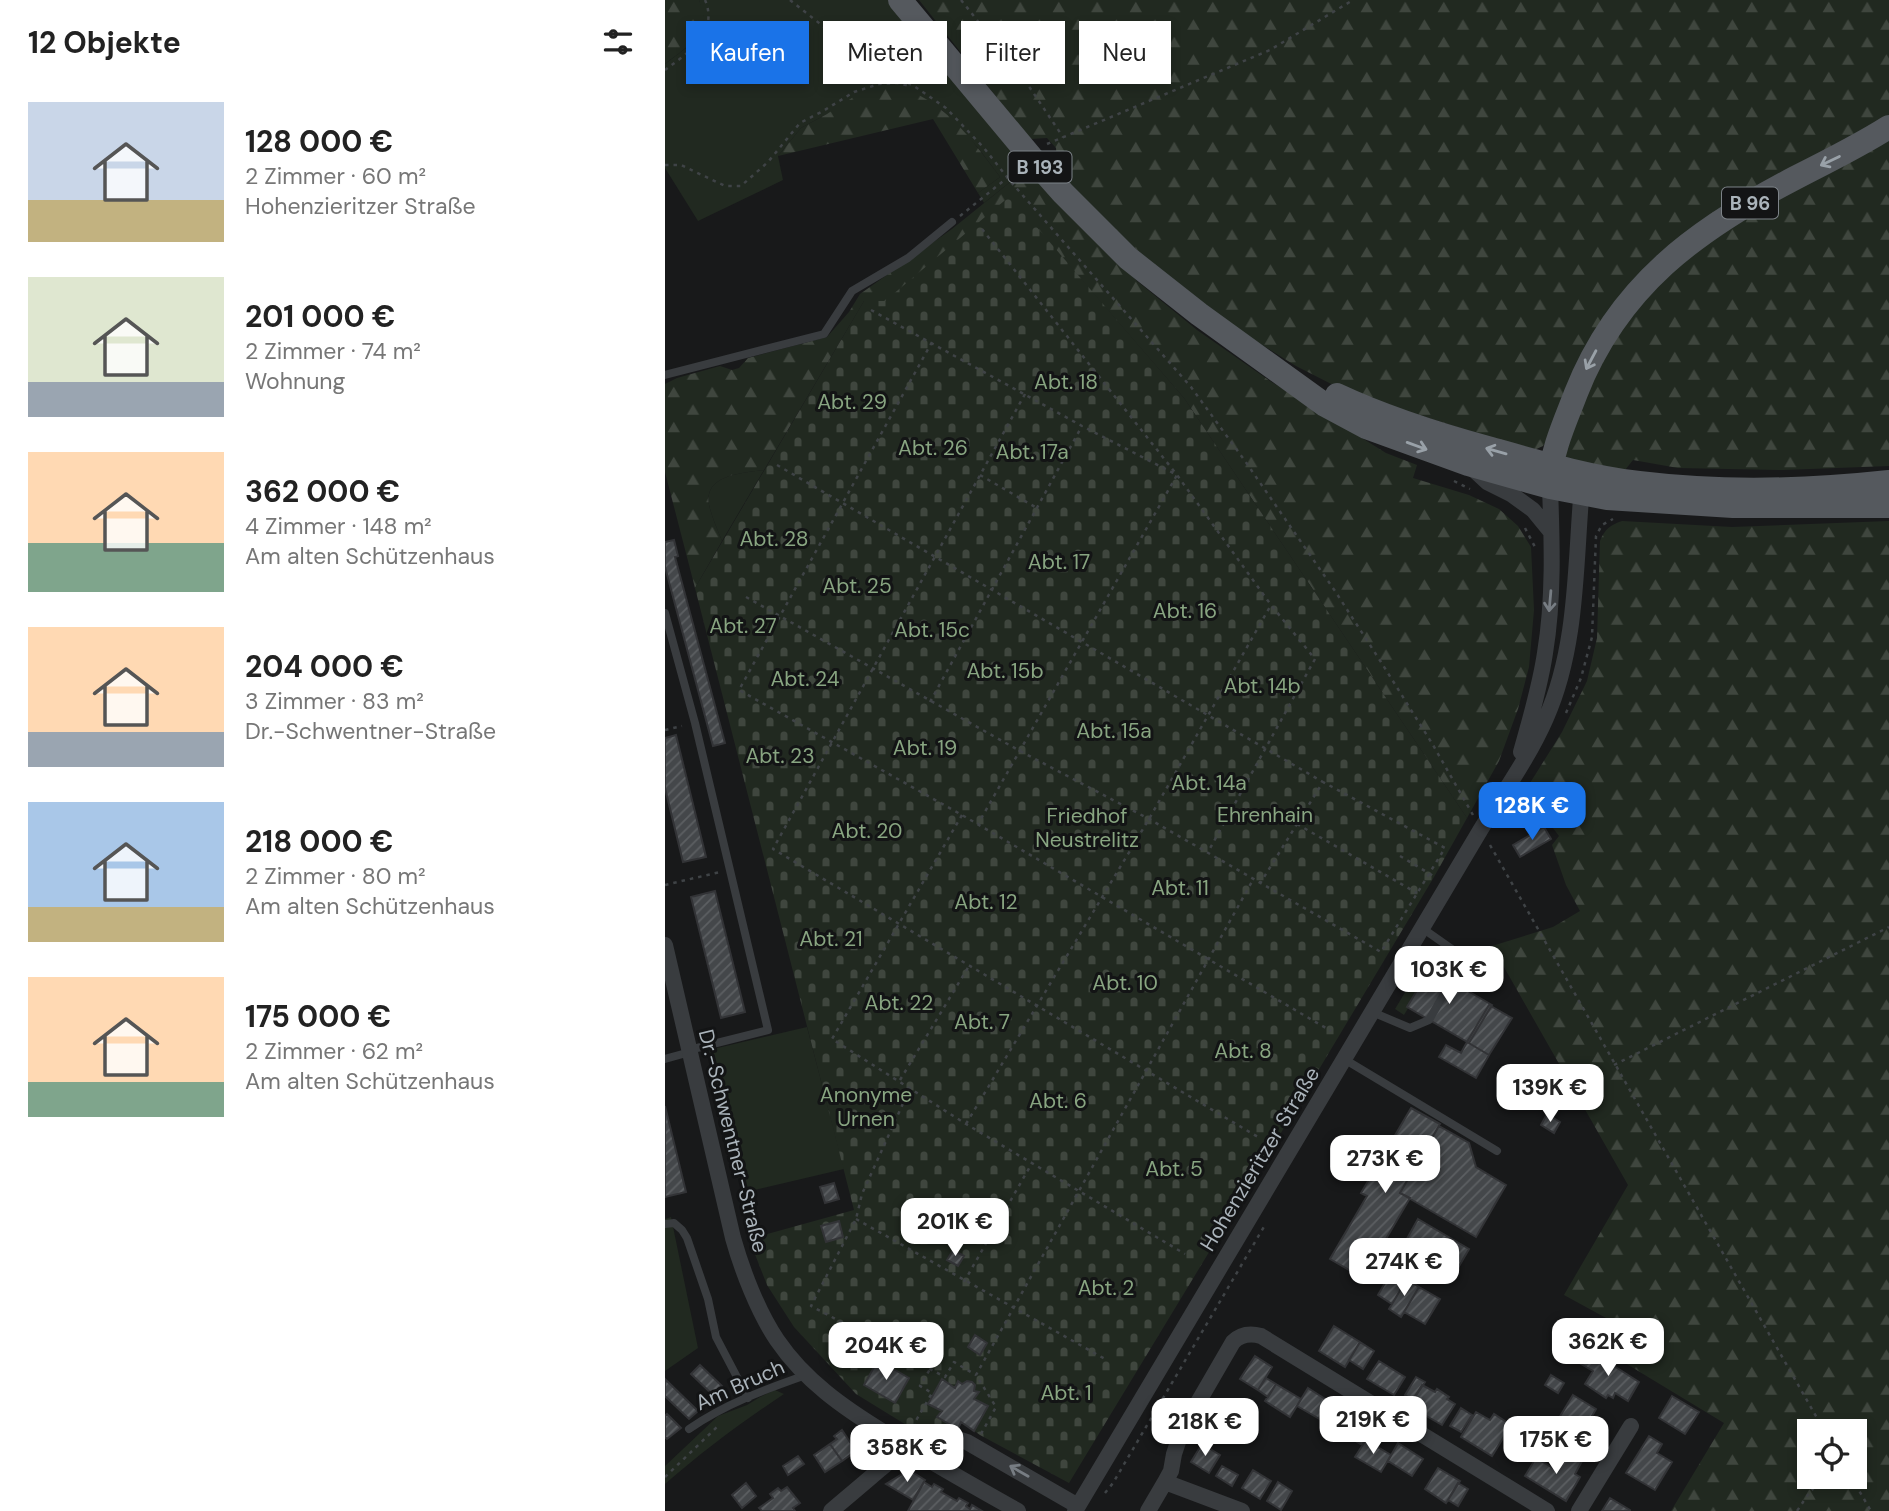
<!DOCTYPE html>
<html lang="de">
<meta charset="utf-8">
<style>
:root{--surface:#fff;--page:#f6f6f6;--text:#222;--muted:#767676;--accent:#1a73e8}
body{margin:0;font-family:"DM Sans",sans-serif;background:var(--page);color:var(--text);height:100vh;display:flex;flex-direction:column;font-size:26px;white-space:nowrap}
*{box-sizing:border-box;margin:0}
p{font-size:23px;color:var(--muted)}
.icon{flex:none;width:38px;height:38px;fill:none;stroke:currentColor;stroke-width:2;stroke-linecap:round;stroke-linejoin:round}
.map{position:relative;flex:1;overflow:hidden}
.sheet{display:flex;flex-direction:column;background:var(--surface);width:665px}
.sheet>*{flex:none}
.banner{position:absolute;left:21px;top:21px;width:665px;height:63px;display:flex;gap:14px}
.tools{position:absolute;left:1132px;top:1419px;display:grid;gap:14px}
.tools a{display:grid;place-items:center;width:70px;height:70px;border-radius:0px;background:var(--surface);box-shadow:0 4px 10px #0003;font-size:35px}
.price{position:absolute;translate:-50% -60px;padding:0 16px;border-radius:14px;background:#fff;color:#222;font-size:23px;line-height:46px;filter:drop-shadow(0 2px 4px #0008)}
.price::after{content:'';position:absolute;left:50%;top:42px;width:21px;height:16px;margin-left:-10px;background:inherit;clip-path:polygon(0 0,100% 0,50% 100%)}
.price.on{background:var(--accent);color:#fff}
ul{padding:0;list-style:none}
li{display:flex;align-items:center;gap:21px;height:175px;padding:0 28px}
li span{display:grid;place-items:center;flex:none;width:196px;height:140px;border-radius:0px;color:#555}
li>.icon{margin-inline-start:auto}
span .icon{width:84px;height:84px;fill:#fffc;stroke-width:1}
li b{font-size:30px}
h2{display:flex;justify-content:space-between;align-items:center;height:84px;padding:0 28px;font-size:30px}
.tag{padding:0 24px;border-radius:0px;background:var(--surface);box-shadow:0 4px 10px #0003;font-size:24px;line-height:63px}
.tag.on{background:var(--accent);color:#fff}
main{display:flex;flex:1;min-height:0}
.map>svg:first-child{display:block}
.green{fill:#212920}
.forest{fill:url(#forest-firs);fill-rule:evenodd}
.cemetery{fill:url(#cemetery-stones)}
.building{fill:url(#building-hatch);stroke:#323336;stroke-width:2}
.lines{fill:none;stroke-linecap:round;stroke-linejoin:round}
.path{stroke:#3f4346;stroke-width:2.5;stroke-dasharray:3.5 5;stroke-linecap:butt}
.service{stroke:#393c3f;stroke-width:8}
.minor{stroke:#393c3f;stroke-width:16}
.primary{stroke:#55595e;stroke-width:24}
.oneway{stroke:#99a1a8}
.oneway2{stroke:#777d83}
.labels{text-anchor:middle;stroke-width:6;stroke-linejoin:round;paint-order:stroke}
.shield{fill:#131415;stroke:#7d8388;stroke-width:2}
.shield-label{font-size:19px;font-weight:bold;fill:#aab3ba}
.park-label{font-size:21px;fill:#88a581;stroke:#131415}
.street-label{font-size:21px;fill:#aab3ba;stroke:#131415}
</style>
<main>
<section class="sheet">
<h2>12 Objekte<svg class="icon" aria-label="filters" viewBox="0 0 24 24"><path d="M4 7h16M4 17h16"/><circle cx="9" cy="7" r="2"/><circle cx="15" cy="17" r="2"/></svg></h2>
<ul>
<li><span style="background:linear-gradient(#c9d6e8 70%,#c2b280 0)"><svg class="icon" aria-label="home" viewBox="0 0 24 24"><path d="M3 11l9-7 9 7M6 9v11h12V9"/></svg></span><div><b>128 000 €</b><p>2 Zimmer · 60 m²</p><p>Hohenzieritzer Straße</p></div></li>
<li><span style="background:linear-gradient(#dfe7d0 75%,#9aa5b1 0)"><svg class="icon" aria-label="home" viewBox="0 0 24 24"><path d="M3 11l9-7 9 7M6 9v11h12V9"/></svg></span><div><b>201 000 €</b><p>2 Zimmer · 74 m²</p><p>Wohnung</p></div></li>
<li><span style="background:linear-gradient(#ffd9b3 65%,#7fa58c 0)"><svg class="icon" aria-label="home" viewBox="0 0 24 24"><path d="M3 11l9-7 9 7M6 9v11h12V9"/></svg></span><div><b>362 000 €</b><p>4 Zimmer · 148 m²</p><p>Am alten Schützenhaus</p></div></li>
<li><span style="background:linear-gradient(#ffd9b3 75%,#9aa5b1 0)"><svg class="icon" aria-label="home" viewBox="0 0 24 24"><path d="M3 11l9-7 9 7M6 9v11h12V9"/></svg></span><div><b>204 000 €</b><p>3 Zimmer · 83 m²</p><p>Dr.-Schwentner-Straße</p></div></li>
<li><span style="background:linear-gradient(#a9c7e8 75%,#c2b280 0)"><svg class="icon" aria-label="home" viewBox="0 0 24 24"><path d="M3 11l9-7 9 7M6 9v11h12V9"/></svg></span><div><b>218 000 €</b><p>2 Zimmer · 80 m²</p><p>Am alten Schützenhaus</p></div></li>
<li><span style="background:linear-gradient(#ffd9b3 75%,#7fa58c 0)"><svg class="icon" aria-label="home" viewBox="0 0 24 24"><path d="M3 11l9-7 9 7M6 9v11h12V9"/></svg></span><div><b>175 000 €</b><p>2 Zimmer · 62 m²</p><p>Am alten Schützenhaus</p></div></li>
</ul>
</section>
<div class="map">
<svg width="1224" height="1511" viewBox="0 0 1224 1511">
<defs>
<pattern id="forest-firs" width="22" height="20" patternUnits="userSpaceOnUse" patternTransform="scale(1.75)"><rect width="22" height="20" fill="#212920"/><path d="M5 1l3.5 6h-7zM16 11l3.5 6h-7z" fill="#3f463e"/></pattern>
<pattern id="cemetery-stones" width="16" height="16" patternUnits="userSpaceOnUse" patternTransform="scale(1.75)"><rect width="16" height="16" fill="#212920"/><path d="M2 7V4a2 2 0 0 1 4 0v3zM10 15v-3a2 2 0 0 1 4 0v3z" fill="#3f463e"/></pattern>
<pattern id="building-hatch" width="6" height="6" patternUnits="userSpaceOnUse" patternTransform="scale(1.75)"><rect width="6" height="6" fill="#44474a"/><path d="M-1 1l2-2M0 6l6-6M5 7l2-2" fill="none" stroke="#5c5f62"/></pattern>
</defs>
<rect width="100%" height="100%" fill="#18191a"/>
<path class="green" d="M34 0H224L364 167 319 203 313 193 335 177 314 149 277 110 162 114 136 128 113 156 118 180 33 221 0 168V64L21 48 39 19Z
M99 470 57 541C53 531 48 520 45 509 35 475 76 473 99 470Z
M766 949 779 950 739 1015 730 1009Z
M142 1027 179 1169 77 1193 44 1050Z
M6 1217 33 1348 0 1371V1219Z
M110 1390 119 1394C77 1422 38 1451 0 1484V1466L53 1416 82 1405 95 1397Z"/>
<path class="forest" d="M0 0H34C36 5 38 11 39 17 40 37 14 53 0 64Z
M254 0H1224V116L987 261 885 437 878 446 867 451 682 392 631 366 573 330 479 256 442 224 393 171 391 148 382 138 365 139Z
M231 87C276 96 309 142 335 177L313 193 268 119 113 156 136 128 162 114 190 96 216 88Z
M1224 133V466L1118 470 1013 468 968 460 960 470 902 459 900 454 915 401 965 308 1049 232Z
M364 167 384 191 472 281 532 330 605 381 721 453 752 465 748 478 804 495 834 509 853 526 866 547 869 610 864 667 853 709 834 761 802 818 519 398 345 197 220 302 199 301 99 470C76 473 35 475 45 509 48 520 53 531 57 541L30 588 0 472V384L12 378 55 366 67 370 74 368 83 358 162 337 184 312 195 294 287 229Z
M957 521 1067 527 1224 521V1511H1006L1059 1423 960 1363 974 1336 899 1295 963 1185 827 946 888 927 915 911 901 885 887 845 894 836 860 791 897 732 922 681 932 638 935 541C940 529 945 525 957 521ZM1144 1432H1190V1477H1144Z"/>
<path class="cemetery" d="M345 196 519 398 802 818 769 877 592 1173 404 1483 315 1435 298 1423H295L293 1429 243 1426 191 1394 129 1327 102 1285 84 1239 189 1210 30 588 199 301H220Z"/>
<path class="building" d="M9 540 13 556 10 557 60 743 48 746 0 567V542Z
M11 735 41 857 18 862 0 788V738Z
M879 827 886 839 855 857 848 845Z
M50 891 80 1012 56 1018 26 897Z
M765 969 827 1005 804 1043 742 1007Z
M824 1005 847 1018 824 1055 802 1042Z
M802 1042 824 1055 811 1078 774 1057 781 1045 796 1053Z
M0 1106 21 1192 0 1197Z
M746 1108 775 1124 735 1193 745 1198 698 1278 665 1259 702 1196 696 1193Z
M882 1114 895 1122 889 1133 876 1125Z
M774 1126 804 1143 811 1167 841 1185 811 1237 735 1193Z
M169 1183 174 1199 160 1203 155 1187Z
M753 1219 804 1249 790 1273 739 1244Z
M174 1221 178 1237 161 1242 156 1226Z
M288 1250 299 1256 293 1266 282 1260Z
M727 1271 742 1279 727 1304 713 1295Z
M742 1279 754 1287 736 1317 724 1309Z
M754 1287 775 1299 760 1324 739 1312Z
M669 1326 695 1342 680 1367 654 1351Z
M310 1335 322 1343 315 1355 303 1347Z
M695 1342 709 1351 698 1369 684 1360Z
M924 1350 974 1382 963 1401 950 1393 948 1398 943 1395 941 1398 920 1384 928 1371 916 1364Z
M590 1356 607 1367 593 1390 575 1379Z
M213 1360 244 1378 230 1403 199 1385Z
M714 1361 740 1377 729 1395 702 1379Z
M35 1365 57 1386 48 1395 26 1374Z
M886 1375 899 1383 893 1393 880 1385Z
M751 1377 760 1382 748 1400 740 1395Z
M601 1378 611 1384 603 1397 593 1390Z
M0 1379 33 1411 24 1419 0 1396Z
M277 1379 290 1388 293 1381 297 1384 302 1381 307 1382 310 1385 309 1391 314 1392 309 1399 323 1406 309 1431 296 1422 293 1429 291 1428 272 1417 277 1411 263 1404Z
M611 1384 636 1399 625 1417 600 1401Z
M757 1385 770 1392 772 1389 784 1397 782 1399 790 1404 777 1425 744 1406Z
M643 1388 668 1404 658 1421 632 1406Z
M908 1395 931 1409 912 1442 888 1428Z
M1007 1396 1034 1412 1020 1434 994 1418Z
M796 1408 807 1415 796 1432 785 1426Z
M682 1412 708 1428 697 1445 672 1430Z
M811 1412 825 1420 829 1414 846 1425 827 1456 796 1437Z
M2 1414 16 1428 2 1439 0 1437V1416Z
M177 1430 191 1451 177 1461 165 1444 172 1439 169 1436Z
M984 1436 997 1444 992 1453 1007 1462 990 1490 961 1473Z
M701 1440 726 1455 716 1472 690 1457Z
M733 1443 758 1459 747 1476 723 1461Z
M165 1444 177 1461 160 1472 149 1455Z
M537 1444 555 1455 544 1473 526 1462Z
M904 1453 917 1461 910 1474 915 1477 901 1501 860 1476 871 1458 893 1471Z
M133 1456 139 1464 123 1475 118 1466Z
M557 1466 573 1475 567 1486 551 1476Z
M773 1468 795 1481 781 1503 760 1489Z
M244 1470 260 1480 248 1500 221 1484Z
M588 1470 606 1481 595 1499 577 1488Z
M259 1482 267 1487 269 1484 278 1489 276 1492 292 1501 294 1498 303 1503 301 1506 305 1509 307 1505 317 1511H243Z
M613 1482 627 1491 616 1510 602 1501Z
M81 1483 91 1496 77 1508 67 1495Z
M793 1483 803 1489 793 1506 783 1500Z
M122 1487 135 1503 128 1508 130 1511H97L94 1508 108 1498 105 1494 113 1488 116 1491Z
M945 1498 965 1510V1511H937Z"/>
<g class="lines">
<path class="path" d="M125 0 159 27 230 77 249 86 281 108 319 148 346 182 526 387 580 461 670 591 716 662 768 745 808 815
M296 0 359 79 398 137
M0 70C23 53 54 32 40 0
M382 144 605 50 688 0
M0 165H16L60 186H76L103 162 135 123 158 111 189 92 214 84 232 83 245 86
M295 216 342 178
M317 229 512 475 606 605 650 659 543 852
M206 310 417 426 512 475 313 824
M267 342 74 690 297 815 666 1031
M360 394 108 849 593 1137
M112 465 658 782 596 882
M315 475 372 508
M789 481 805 489
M860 528 870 547
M81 597 355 751 484 819 716 952 780 848 658 782
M265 702 417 426
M901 713 916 678 927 637 931 536 937 525 948 519
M0 730 17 726
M297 815 167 1039 301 1124 520 1254
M632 824 752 893
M825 845 1160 1432
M735 856 770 877
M0 885 55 872
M949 1065 1224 927
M235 1080 304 966
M245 1088 197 1194 191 1219 146 1306 280 1377 289 1362 311 1375
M301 1124 484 819 606 605
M191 1219 440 1359
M299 1282 367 1163
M251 1427 249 1424 267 1393 255 1386 265 1369
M316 1434 331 1407 311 1375 589 878
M0 1477 53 1426
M1186 1477 1206 1511
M1148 1487 1152 1477
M440 1493 448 1483 600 1225
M1132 1511C1152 1481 1152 1479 1188 1481"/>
<path class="service" d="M0 375 159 334 187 291 243 258 287 222
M0 613 30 723 103 1030 24 1050
M707 1012 745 1028 764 1020 786 982 794 954 757 928
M0 1059 25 1052
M679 1059 832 1151
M0 1224 9 1223 17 1230 22 1238 43 1299 51 1337 83 1398
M24 1429C60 1404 101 1389 141 1375"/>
<path class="minor" d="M808 469 822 482 846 494 868 510 886 532
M856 752C865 720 875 687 880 653 889 599 887 542 885 487
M0 945 68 1238C77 1270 93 1312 112 1340 140 1381 179 1408 220 1433 263 1461 309 1486 353 1511
M500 1482 506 1471 509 1454 517 1430 568 1342C576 1334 585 1333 596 1336L882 1511
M166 1511C181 1498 197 1485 213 1471 241 1448 263 1428 302 1442L413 1506
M410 1511 816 829C838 793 864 757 881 718 913 646 910 564 917 486
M483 1511 500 1482 577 1511
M914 1511 966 1426"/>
<path class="primary" d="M235 0 366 157 398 193 463 258 534 314 660 405 701 427 803 464 885 487 942 498 1068 506H1224
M672 395C721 418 772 434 823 448 873 462 923 477 974 483 1056 493 1141 491 1224 482
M885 480C887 449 900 422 911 393 953 286 1032 229 1130 178 1162 162 1194 146 1224 127"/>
</g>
<defs><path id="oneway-shaft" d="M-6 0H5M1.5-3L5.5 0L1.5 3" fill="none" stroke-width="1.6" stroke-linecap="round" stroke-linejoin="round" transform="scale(1.75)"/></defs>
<g class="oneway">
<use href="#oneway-shaft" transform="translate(1165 161) rotate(154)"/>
<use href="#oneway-shaft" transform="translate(926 360) rotate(118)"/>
<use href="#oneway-shaft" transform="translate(752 446) rotate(20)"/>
<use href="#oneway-shaft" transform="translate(831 451) rotate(-164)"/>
</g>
<g class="oneway2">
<use href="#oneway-shaft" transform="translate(885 601) rotate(95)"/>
<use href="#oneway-shaft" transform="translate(354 1471) rotate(-150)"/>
</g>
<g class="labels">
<g class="shield">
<rect x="343.5" y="151.5" width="63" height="31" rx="5"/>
<rect x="1057" y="187.5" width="56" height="31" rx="5"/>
</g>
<g class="shield-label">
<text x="375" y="174">B 193</text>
<text x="1085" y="210">B 96</text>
</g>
<g class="park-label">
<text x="401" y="389">Abt. 18</text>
<text x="187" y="409">Abt. 29</text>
<text x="268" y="455">Abt. 26</text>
<text x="367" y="459">Abt. 17a</text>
<text x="109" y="546">Abt. 28</text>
<text x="394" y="569">Abt. 17</text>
<text x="192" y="593">Abt. 25</text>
<text x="520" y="618">Abt. 16</text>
<text x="78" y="633">Abt. 27</text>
<text x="267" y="637">Abt. 15c</text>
<text x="340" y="678">Abt. 15b</text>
<text x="140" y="686">Abt. 24</text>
<text x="597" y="693">Abt. 14b</text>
<text x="449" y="738">Abt. 15a</text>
<text x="260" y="755">Abt. 19</text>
<text x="115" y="763">Abt. 23</text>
<text x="544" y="790">Abt. 14a</text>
<text x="600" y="822">Ehrenhain</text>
<text x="422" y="823">Friedhof<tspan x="422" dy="24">Neustrelitz</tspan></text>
<text x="202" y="838">Abt. 20</text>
<text x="515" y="895">Abt. 11</text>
<text x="321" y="909">Abt. 12</text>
<text x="166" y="946">Abt. 21</text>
<text x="460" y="990">Abt. 10</text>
<text x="234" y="1010">Abt. 22</text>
<text x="317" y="1029">Abt. 7</text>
<text x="578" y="1058">Abt. 8</text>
<text x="201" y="1102">Anonyme<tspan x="201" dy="24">Urnen</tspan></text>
<text x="393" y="1108">Abt. 6</text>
<text x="509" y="1176">Abt. 5</text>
<text x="441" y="1295">Abt. 2</text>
<text x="401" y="1400">Abt. 1</text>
</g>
<g class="street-label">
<text transform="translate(68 1141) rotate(76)" y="7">Dr.-Schwentner-Straße</text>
<text transform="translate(595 1159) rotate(-59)" y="7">Hohenzieritzer Straße</text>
<text transform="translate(75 1385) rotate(-24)" y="7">Am Bruch</text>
</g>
</g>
</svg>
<div class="tools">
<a><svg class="icon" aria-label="locate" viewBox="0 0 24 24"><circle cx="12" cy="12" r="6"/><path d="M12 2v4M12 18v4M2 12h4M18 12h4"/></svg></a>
</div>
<b class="price on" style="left:867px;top:842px">128K €</b>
<b class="price" style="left:784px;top:1006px">103K €</b>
<b class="price" style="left:885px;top:1124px">139K €</b>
<b class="price" style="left:720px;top:1195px">273K €</b>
<b class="price" style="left:290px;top:1258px">201K €</b>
<b class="price" style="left:739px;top:1298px">274K €</b>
<b class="price" style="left:943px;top:1378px">362K €</b>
<b class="price" style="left:221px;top:1382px">204K €</b>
<b class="price" style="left:708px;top:1456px">219K €</b>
<b class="price" style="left:540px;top:1458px">218K €</b>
<b class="price" style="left:891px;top:1476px">175K €</b>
<b class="price" style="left:242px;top:1484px">358K €</b>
<div class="banner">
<a class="tag on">Kaufen</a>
<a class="tag">Mieten</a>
<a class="tag">Filter</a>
<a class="tag">Neu</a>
</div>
</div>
</main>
